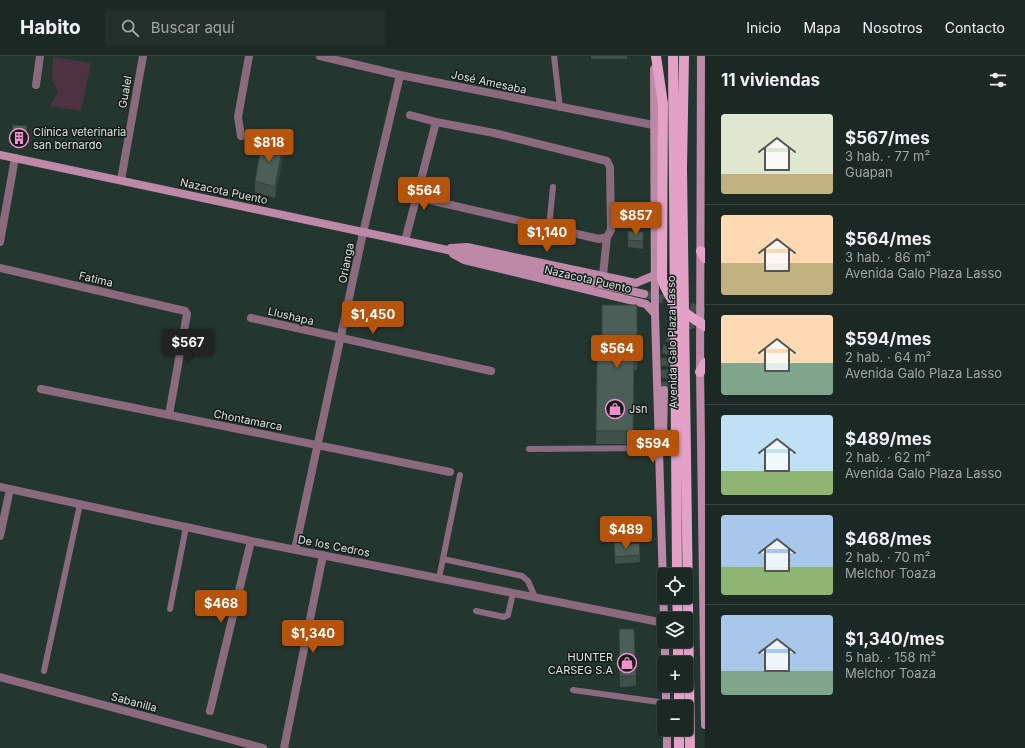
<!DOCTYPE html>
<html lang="es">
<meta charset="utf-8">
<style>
:root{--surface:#1b2824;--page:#24302c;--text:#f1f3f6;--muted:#a0a6a6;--line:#394441;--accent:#b45309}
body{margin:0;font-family:Inter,sans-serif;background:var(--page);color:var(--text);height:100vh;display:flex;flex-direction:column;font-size:15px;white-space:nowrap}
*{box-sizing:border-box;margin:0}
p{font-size:13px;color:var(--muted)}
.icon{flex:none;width:22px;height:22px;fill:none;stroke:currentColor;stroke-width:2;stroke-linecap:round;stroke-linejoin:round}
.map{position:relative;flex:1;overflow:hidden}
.panel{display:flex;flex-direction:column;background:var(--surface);width:320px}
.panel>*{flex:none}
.controls{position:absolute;left:657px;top:512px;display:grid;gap:8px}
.controls a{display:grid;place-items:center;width:36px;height:36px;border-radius:4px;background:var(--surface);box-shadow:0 1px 3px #0004,0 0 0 1px var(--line);font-size:20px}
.price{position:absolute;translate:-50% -34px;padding:0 9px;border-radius:4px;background:var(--accent);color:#fff;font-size:13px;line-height:26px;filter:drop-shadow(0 1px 2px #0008)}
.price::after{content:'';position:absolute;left:50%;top:24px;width:12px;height:9px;margin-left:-6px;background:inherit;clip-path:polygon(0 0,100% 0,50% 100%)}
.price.on{background:#222;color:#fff}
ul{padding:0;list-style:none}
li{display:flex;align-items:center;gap:12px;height:100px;padding:0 16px}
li+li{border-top:1px solid var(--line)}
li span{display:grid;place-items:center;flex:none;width:112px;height:80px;border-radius:4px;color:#555}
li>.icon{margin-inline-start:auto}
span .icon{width:48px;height:48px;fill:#fffc;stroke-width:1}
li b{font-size:17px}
h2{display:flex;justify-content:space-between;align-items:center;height:48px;padding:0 16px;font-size:17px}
header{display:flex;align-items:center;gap:24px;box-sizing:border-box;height:56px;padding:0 20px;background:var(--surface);border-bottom:1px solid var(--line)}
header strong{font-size:19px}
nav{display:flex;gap:22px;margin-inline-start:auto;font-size:14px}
.search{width:280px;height:36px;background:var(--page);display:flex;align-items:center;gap:10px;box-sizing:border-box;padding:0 14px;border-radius:4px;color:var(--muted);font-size:15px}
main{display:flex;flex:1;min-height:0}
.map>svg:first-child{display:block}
.green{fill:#4d3342}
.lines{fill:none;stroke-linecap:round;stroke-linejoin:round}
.secondary-tunnel{stroke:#3f504b;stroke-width:8;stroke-dasharray:8 4;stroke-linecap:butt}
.lane{stroke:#8a6a7c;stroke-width:6}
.street{stroke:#8a6a7c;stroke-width:8}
.secondary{stroke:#bd89a6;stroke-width:8}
.primary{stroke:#e3a1c6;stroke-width:10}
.primary-bridge{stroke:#e3a1c6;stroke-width:10}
.wall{fill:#40514c}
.shaded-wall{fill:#34423e}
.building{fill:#4b5e58;stroke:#34423e}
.labels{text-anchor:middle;stroke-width:3;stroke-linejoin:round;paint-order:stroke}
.street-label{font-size:11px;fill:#dae5e2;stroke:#131b19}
.poi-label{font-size:11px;fill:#dae5e2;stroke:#131b19;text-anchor:start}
</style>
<header>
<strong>Habito</strong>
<div class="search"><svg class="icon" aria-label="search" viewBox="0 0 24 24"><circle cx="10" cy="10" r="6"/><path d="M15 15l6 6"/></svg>Buscar aquí</div>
<nav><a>Inicio</a><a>Mapa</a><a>Nosotros</a><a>Contacto</a></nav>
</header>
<main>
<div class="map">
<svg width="705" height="692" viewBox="0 0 705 692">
<rect width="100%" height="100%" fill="#243630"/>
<path class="green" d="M53 1 91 7 81 55 50 50 58 36 55 28 52 25Z"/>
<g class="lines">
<path class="secondary-tunnel" d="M644 238 705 255
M664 334C666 294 659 278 702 265"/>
<path class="lane" d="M554 0 560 52
M549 171 553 131
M529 393 658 392
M443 503 522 520 528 525 535 541
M439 522 460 419
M170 553 186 471
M476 555 504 561 508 559 513 537
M44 615 80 448
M573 634 666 647"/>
<path class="street" d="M320 0 400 19 653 69
M36 29 40 0
M436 66 494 77 607 105 610 111 611 174 607 181 603 219
M241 80 238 61 249 0
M121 124 143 0
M416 141 599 183 607 181
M405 185 436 66 410 59
M0 186 15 102
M0 212 185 255 187 258 169 359
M251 262 491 315
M41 333 450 416
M0 431 251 485 664 567
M0 480 10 433
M295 494 363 177 400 19
M0 621 263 692
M210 655 251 485
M284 692 323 499"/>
<path class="secondary" d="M701 0 700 316 705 669
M654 13 655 258 664 563
M0 99 443 193 644 238
M451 192 467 191 636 227 655 219
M453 198 464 204 646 248 655 258
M663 387 664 334
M665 585V607
M666 629V651
M667 673V692"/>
<path class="primary" d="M656 0 663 48
M673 0 677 519
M684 0 682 112 690 692
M701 195 705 202
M700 316 705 307
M677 541 678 563
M678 585V607
M679 629V651
M679 673V692"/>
<path class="primary-bridge" d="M663 48 662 223C670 248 684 257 705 270"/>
</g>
<path class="wall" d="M591 0H627V3H591Z
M27 78 25 89 12 86V79Z
M283 100 275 142 255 136V125Z
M643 183V193L628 191V184Z
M637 249V314H634L633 388H596L597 302H602Z
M614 487 624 489 640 499V506L615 508Z
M619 584 636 620V630L620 631Z"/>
<path class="shaded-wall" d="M27 70V78L25 89V82Z
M283 89V100L275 142V131Z"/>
<path class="building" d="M13 69 27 70 25 82 12 79Z
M262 85 283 89 275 131 255 125Z
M628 175 643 176V185L628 184Z
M602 249H637V302H634L633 375H596L597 302H602Z
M624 486V489L639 487 640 499 615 501 614 487Z
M619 573H634L636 620H620Z"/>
<defs>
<g id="building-ring" transform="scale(1)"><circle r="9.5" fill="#131b19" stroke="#f790cd" stroke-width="1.5"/><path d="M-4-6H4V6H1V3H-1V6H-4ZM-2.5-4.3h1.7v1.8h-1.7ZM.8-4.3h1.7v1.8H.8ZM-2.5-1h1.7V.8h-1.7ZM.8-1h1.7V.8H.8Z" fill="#f790cd"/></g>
<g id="shop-ring" transform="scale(1)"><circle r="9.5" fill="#131b19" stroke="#f790cd" stroke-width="1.5"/><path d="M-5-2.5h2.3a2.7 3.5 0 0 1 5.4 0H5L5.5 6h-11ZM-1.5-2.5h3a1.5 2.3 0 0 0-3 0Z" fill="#f790cd"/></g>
</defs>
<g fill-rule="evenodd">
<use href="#building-ring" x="19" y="82"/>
<use href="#shop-ring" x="615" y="353"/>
<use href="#shop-ring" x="627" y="607"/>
</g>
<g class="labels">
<g class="street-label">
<text transform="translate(489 26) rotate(12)" y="4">José Amesaba</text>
<text transform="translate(125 36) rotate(-80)" y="4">Gualel</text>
<text transform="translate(224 135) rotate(12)" y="4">Nazacota Puento</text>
<text transform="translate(346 207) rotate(-79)" y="4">Orianga</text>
<text transform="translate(96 223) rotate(13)" y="4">Fatima</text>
<text transform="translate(588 223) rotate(13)" y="4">Nazacota Puento</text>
<text transform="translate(291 260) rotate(13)" y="4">Llushapa</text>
<text transform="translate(672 286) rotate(-91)" y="4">Avenida Galo Plaza Lasso</text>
<text transform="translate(248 364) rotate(11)" y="4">Chontamarca</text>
<text transform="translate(334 490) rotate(11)" y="4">De los Cedros</text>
<text transform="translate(134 646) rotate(15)" y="4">Sabanilla</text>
</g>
<g class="poi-label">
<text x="33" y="80">Clínica veterinaria<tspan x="33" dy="13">san bernardo</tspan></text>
<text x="629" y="357">Jsn</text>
<text x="613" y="605" text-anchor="end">HUNTER<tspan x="613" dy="13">CARSEG S.A</tspan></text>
</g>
</g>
</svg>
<div class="controls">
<a><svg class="icon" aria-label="locate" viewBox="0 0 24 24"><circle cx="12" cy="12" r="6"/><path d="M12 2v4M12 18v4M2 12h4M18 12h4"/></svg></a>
<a><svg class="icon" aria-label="layers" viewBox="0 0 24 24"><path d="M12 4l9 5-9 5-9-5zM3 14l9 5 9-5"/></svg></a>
<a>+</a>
<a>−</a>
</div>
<b class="price" style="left:269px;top:107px">$818</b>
<b class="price" style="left:424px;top:155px">$564</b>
<b class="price" style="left:636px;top:180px">$857</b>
<b class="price" style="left:547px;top:197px">$1,140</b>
<b class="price" style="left:373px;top:279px">$1,450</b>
<b class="price on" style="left:188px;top:307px">$567</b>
<b class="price" style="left:617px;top:313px">$564</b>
<b class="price" style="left:653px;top:408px">$594</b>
<b class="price" style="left:626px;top:494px">$489</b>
<b class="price" style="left:221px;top:568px">$468</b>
<b class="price" style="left:313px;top:598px">$1,340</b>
</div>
<section class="panel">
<h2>11 viviendas<svg class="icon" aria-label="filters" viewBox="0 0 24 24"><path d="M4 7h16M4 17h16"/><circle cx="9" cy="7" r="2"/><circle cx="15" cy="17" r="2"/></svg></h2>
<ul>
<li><span style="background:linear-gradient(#dfe7d0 75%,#c2b280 0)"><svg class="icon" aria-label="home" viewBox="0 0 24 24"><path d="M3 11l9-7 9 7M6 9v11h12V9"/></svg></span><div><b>$567/mes</b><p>3 hab. · 77 m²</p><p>Guapan</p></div></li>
<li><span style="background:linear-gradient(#ffd9b3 60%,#c2b280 0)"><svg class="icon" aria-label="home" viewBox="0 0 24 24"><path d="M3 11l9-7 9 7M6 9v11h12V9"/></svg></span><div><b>$564/mes</b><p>3 hab. · 86 m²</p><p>Avenida Galo Plaza Lasso</p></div></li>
<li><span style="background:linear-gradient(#ffd9b3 60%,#7fa58c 0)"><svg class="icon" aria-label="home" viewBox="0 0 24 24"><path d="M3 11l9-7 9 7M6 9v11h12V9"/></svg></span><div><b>$594/mes</b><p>2 hab. · 64 m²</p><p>Avenida Galo Plaza Lasso</p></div></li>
<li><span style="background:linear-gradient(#bfe0f5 70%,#8fb573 0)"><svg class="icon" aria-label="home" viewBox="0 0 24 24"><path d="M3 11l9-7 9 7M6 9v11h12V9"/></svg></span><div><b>$489/mes</b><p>2 hab. · 62 m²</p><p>Avenida Galo Plaza Lasso</p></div></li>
<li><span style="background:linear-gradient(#a9c7e8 65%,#8fb573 0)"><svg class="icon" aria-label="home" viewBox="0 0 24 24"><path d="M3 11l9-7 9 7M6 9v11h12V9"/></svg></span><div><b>$468/mes</b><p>2 hab. · 70 m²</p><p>Melchor Toaza</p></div></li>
<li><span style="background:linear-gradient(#a9c7e8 70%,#7fa58c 0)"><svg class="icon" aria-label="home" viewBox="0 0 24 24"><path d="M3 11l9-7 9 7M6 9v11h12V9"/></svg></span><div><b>$1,340/mes</b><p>5 hab. · 158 m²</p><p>Melchor Toaza</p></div></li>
</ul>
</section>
</main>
